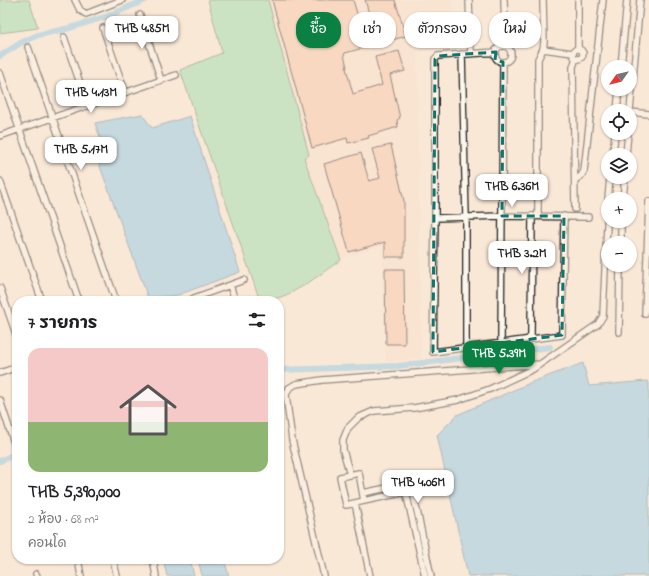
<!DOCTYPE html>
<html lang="th">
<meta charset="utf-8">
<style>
:root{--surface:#fff;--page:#f6f6f6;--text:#202124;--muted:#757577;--line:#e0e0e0;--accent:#0b8043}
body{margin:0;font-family:"Indie Flower","Playpen Sans Thai",sans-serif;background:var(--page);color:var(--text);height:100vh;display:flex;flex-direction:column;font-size:15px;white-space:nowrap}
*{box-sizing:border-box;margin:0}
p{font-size:13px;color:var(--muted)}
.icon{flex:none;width:22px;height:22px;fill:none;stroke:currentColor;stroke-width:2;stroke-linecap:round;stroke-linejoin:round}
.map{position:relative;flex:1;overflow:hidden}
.details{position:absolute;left:12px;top:296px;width:272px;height:268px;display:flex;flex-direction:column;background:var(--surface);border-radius:16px;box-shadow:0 1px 3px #0004}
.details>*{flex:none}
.hud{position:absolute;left:296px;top:12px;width:293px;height:36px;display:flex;gap:8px}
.needle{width:26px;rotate:236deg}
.tools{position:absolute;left:601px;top:60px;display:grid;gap:8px}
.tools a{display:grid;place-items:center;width:36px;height:36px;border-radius:50%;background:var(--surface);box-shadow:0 1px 3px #0004;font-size:20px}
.price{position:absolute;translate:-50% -34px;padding:0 9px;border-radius:8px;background:#fff;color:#222;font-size:13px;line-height:26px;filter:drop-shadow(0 1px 2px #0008)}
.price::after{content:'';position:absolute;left:50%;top:24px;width:12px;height:9px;margin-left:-6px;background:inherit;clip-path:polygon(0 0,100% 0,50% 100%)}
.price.selected{background:var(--accent);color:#fff}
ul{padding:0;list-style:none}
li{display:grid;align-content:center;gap:8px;height:212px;padding:0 16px}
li+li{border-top:1px solid var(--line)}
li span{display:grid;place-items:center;height:124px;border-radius:12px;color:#555}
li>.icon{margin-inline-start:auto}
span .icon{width:72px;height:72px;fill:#fffc;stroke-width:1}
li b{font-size:17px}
h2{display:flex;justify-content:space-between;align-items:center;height:48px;padding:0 16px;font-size:17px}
.tag{padding:0 14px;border-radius:16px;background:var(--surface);box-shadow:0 1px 3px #0004;font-size:14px;line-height:36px}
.tag.selected{background:var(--accent);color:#fff}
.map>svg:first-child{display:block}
.built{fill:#f9dec9}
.green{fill:#96deac;stroke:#597d64}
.water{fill:#87c7e7;stroke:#5c8396}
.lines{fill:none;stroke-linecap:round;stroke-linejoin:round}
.canal{stroke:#87c7e7;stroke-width:6}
.building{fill:#f7c5a7;stroke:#1c1c1c}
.street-casing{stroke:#1c1c1c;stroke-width:8}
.street{stroke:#fbf7ec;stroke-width:5.5}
.marked{fill:none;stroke:#0f766e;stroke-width:3;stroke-dasharray:8 5;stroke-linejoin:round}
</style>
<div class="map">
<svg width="649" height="576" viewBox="0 0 649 576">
<rect width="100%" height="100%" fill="#fae8d7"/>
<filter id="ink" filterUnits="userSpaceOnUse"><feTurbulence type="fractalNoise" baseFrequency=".025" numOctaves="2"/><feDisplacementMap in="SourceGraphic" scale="8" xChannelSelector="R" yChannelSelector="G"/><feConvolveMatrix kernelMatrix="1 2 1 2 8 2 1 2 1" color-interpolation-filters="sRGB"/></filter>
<g filter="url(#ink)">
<path class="built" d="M268 0H452L454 49 417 51 421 359 386 361 382 246 341 259 304 158 309 155Z"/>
<path class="green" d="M0 0H29L38 28 0 33Z
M208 0H268L309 155 304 158 341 260C318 275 289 301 260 301L180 70 222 53Z"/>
<path class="water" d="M142 114 152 128 190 116 240 272 178 295 148 298 98 161 105 152 95 123Z
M583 363 589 386 647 381 649 383V576H468L437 435 457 415 532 382Z
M163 559H190L194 576H167Z
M198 559H224L229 576H202Z"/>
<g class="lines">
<path class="canal" d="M0 56 24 41 38 35 70 28 108 16 145 0
M279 370 398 366 550 347
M0 461 17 453"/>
</g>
<path class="building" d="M272 0H353L367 47 345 53 344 55 347 67 346 68 353 94 382 85 375 57 399 51 405 71 390 75 400 118 397 120 398 127 368 136 369 138 348 143 347 138 312 148Z
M365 0H395L406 36 378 44Z
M391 145 404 201V257H385V242L349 252 324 164 361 153 369 181 380 178 372 149Z
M385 269H404L405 344H386Z"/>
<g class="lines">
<g class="street-casing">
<path id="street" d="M75 0 80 10 86 14 122 0
M469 0 471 53
M504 0 505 35 504 46
M578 0V49
M140 15 161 80
M103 28 125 92
M64 37 88 106
M495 54a8 8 0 1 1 16 0a8 8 0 1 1-16 0Z
M28 47 116 301
M543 49 573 53
M573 54a5 5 0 1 1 10 0a5 5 0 1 1-10 0Z
M496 52 438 56 435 59V218L433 352 562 335 564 216
M462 54 466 217V348
M621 67 627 0
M0 73 79 301
M617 111 619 89
M630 111 640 0
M630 112 649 114
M0 136 176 75
M613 155 615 133
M626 155 628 133
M575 180 581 176 584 171 603 0
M0 181 42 301
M608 199 610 177
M623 199 625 177
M575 209 573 67 576 58
M538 216V59L543 49 544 42 543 0
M435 218 502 216 588 217
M621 243V221
M230 285 235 301
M0 288 17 337
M190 301 194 298 244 280
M645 314 649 201
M619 332 620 265
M528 339 531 336 532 216
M501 343 503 62
M0 373 17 367
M0 400 15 446
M359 473 364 501 346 505 340 477Z
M350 475 343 450V440L348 428 358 418 374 411 414 408 458 400 490 389 533 369 598 324 603 316 608 202
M363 493 411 483 431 576
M364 501 406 492 425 576
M355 503 370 576
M78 559 81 576
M113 559 117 576
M153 559 156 576
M36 574 37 576
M324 576 292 440 286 395 289 388 296 384 322 380 540 364"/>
</g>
<use href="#street" class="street"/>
</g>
</g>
<path d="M0 0H649V576H0ZM496 52 495 60 503 62 502 216H564L562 335 433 352 435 59 438 56Z" fill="#fae8d7" fill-opacity=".55" fill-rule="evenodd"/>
<path class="marked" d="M496 52 495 60 503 62 502 216H564L562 335 433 352 435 59 438 56Z"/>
</svg>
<div class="tools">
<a><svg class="needle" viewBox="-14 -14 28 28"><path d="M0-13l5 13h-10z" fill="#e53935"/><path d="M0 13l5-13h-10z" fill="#757577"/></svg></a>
<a><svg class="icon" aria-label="locate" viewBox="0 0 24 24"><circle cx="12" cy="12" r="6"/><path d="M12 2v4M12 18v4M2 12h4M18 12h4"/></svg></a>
<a><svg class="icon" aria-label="layers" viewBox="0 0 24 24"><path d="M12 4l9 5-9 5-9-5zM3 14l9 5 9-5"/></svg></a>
<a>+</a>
<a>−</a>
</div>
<b class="price" style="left:142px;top:50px">THB 4.85M</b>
<b class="price" style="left:91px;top:114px">THB 4.13M</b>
<b class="price" style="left:81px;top:171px">THB 5.17M</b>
<b class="price" style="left:512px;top:208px">THB 6.36M</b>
<b class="price" style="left:522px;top:275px">THB 3.2M</b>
<b class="price selected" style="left:499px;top:375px">THB 5.39M</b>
<b class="price" style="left:418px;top:504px">THB 4.06M</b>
<div class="hud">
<a class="tag selected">ซื้อ</a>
<a class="tag">เช่า</a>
<a class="tag">ตัวกรอง</a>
<a class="tag">ใหม่</a>
</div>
<section class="details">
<h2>7 รายการ<svg class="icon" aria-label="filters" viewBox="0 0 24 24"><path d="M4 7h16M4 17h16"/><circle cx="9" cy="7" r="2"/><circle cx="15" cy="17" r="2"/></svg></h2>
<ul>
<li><span style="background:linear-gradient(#f6c9c9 60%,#8fb573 0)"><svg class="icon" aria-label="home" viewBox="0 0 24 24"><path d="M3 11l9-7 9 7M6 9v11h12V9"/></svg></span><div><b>THB 5,390,000</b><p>2 ห้อง · 68 m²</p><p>คอนโด</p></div></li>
</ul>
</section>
</div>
